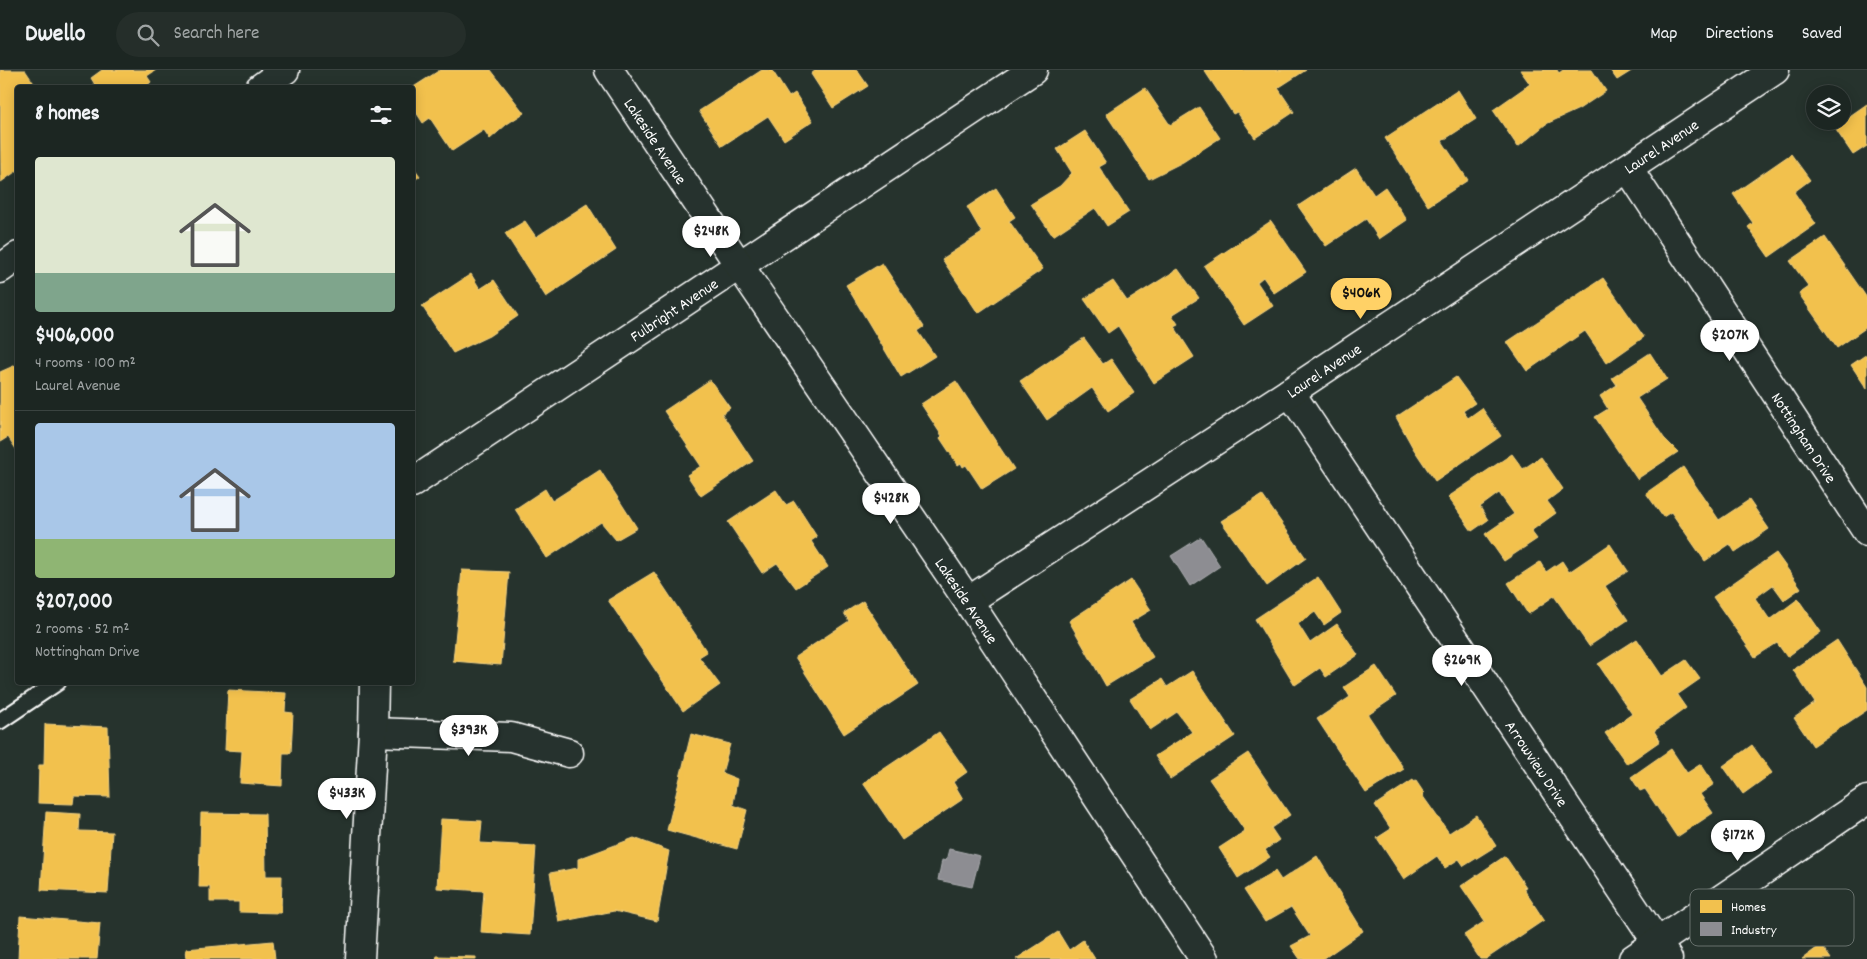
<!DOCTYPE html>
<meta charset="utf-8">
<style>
:root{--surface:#1c2622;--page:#252e2a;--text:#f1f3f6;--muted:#a0a5a5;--line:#3a4340;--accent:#ffd166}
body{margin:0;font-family:Dekko,sans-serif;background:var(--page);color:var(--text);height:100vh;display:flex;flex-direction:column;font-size:19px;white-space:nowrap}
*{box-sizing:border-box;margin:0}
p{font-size:16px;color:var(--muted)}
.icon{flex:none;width:28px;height:28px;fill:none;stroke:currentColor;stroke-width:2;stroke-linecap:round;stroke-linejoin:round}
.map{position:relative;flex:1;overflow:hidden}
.details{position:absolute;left:15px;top:15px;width:400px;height:600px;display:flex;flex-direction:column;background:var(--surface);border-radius:5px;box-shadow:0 2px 12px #0003,0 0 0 1px var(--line)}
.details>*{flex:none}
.fabs{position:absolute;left:1806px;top:15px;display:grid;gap:10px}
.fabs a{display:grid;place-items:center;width:45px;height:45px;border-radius:50%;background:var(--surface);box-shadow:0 2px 12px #0003,0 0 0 1px var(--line);font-size:25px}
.price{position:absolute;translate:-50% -42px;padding:0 11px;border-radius:18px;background:#fff;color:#222;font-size:16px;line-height:32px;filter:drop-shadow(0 1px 2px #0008)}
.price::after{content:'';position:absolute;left:50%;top:30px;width:15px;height:11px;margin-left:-8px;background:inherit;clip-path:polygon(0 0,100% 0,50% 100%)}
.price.selected{background:var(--accent);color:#111}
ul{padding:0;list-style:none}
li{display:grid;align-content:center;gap:10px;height:265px;padding:0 20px}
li+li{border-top:1px solid var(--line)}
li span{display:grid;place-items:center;height:155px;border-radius:5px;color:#555}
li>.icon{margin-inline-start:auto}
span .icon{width:90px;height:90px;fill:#fffc;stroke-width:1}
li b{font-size:21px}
h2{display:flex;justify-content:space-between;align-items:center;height:60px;padding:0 20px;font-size:21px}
header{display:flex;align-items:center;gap:30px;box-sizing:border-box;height:70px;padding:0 25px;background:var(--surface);border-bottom:1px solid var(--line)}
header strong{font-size:24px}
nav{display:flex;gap:28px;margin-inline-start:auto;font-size:18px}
.search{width:350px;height:45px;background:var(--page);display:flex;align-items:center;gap:12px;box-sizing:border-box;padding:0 18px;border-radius:28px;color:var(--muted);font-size:19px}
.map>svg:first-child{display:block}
.homes{fill:#f2c14e;stroke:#f6d483}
.industry{fill:#8d8d92;stroke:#afafb3}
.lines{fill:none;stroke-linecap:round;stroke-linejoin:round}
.service-casing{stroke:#fff;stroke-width:19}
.minor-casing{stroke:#fff;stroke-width:31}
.tertiary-casing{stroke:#fff;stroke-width:31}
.service{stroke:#26332d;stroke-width:15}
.minor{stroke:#26332d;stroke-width:28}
.tertiary{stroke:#26332d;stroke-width:28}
.labels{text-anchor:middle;stroke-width:5;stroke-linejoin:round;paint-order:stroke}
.street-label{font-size:16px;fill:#fff;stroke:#26332d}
.key{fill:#26332d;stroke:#67706c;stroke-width:1}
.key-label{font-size:14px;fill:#fff}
</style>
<header>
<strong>Dwello</strong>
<div class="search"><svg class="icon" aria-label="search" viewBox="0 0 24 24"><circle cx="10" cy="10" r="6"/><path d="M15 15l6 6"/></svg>Search here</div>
<nav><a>Map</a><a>Directions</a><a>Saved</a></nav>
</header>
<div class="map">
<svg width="1867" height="889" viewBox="0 0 1867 889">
<rect width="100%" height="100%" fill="#26332d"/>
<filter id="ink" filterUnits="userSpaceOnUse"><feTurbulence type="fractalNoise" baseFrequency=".02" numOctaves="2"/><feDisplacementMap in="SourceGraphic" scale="10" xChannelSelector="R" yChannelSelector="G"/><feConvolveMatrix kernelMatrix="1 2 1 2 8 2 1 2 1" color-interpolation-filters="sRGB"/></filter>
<g filter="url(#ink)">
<path class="homes" d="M0 0H25L37 18H18V100L1 112Z
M102 0H156L147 6 151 12 144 18H97L91 8Z
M440 0H491L524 43 507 54 490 69 484 60 452 81 430 48 423 53 412 36V18Z
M762 0H772L789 27 795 23 813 51 784 70 768 46 722 76 699 41Z
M816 0H857L868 16 833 38 811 4Z
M1204 0H1306L1278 18 1294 42 1255 68 1237 42 1233 44Z
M1520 0H1557L1559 3 1563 0H1592L1606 21 1579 39 1546 54 1518 77 1493 40 1530 14Z
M1610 0H1633L1617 10Z
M1145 18 1170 55 1199 37 1220 68 1183 92 1149 109 1106 44Z
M1458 20 1476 49 1442 71 1468 110 1428 136 1385 68Z
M1867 34V76L1853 85 1834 57Z
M1085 61 1106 93 1099 97 1129 142 1107 156 1095 138 1053 166 1031 134 1060 116 1072 103 1057 79Z
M1791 84 1810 110 1794 122 1816 154 1769 187 1748 157 1753 153 1733 124Z
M412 95 420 106 412 112Z
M1356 98 1374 125 1385 117 1407 150 1379 169 1366 149 1326 176 1298 136Z
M996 118 1015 147 1009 151 1043 199 978 243 942 189 982 163 967 137Z
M587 134 616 180 546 227 505 163 525 151 536 167Z
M1271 151 1306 202 1274 223 1263 207 1257 212 1273 236 1244 255 1204 196Z
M1825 167 1867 228V257L1837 278 1799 224 1809 217 1790 191Z
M882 193 924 257 918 261 935 286 901 307 846 215Z
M1178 199 1199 228 1172 245 1178 254 1174 256 1194 287 1154 313 1118 256 1108 263 1084 229 1113 211 1127 231Z
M471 204 480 219 494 210 518 246 489 266 453 283 422 236Z
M1603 208 1644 267 1607 293 1585 261 1527 301 1507 272Z
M1084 268 1103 294 1111 289 1134 323 1108 341 1092 318 1047 350 1020 311Z
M1650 283 1667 309 1637 328 1664 368 1678 382 1637 409 1595 347 1608 339 1600 326 1617 315 1612 308Z
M1867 284V319L1851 295Z
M18 294V382L8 367 0 372V302Z
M1456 307 1475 333 1463 341 1468 348 1482 338 1501 366 1435 411 1413 378 1396 347Z
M710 310 730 338 722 344 753 391 701 426 687 405 701 396 664 341Z
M956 311 1014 399 982 419 966 395 963 397 961 393 958 395 940 368 942 366 921 334Z
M1512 384 1523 399 1541 387 1563 419 1547 431 1556 443 1531 461 1537 469 1504 491 1485 464 1514 444 1499 423 1480 437 1488 450 1472 461 1448 427Z
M1683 397 1719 450 1749 430 1769 459 1735 482 1730 474 1705 491 1671 442 1663 447 1646 423Z
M600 400 637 458 616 470 601 452 547 488 515 439 545 419 552 431Z
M776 420 786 435 794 431 817 467 811 471 828 497 796 518 777 493 762 503 728 452Z
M1262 425 1306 488 1267 516 1221 451Z
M1610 474 1628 501 1605 516 1628 550 1589 576 1554 526 1528 544 1508 513 1540 492 1546 502 1562 491 1569 502Z
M1776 483 1801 518 1784 530 1773 515 1755 528 1770 550 1798 529 1821 562 1787 587 1777 573 1755 587 1713 527Z
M462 500 509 502 501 595 453 591Z
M654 502 707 582 699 587 720 615 683 641 608 530Z
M1318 507 1341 543 1324 555 1315 542 1298 554 1310 573 1337 554 1358 585 1326 607 1320 598 1295 615 1255 549Z
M1131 510 1151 540 1131 552 1153 587 1106 616 1069 551Z
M863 531 918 615 844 664 795 587 849 551 844 543Z
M1637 569 1662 606 1686 590 1700 609 1677 625 1686 638 1654 661 1660 671 1627 694 1605 663 1632 644 1598 594Z
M1837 570 1867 617V640L1813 676 1794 648 1815 633 1793 600Z
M1376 596 1396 626 1368 645 1404 699 1366 723 1317 649 1350 627 1344 617Z
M1192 601 1235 666 1170 709 1155 686 1192 662 1177 642 1150 660 1130 629 1162 609 1167 617Z
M228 620 286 623 285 642 293 643 291 683H283L282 716 240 713 242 681 225 680Z
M45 654 108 657 110 727 74 726 73 734 38 733 39 695H44Z
M939 662 967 702 953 712 963 729 902 770 863 713Z
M691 664 730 674 722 703 737 709 733 735 747 740 737 779 667 760Z
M1752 675 1772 703 1743 724 1723 696Z
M1671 679 1687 703 1701 694 1714 714 1700 724 1713 743 1677 767 1645 719 1640 721 1631 707Z
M1248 683 1290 745 1271 758 1279 770 1265 780 1270 787 1238 808 1219 778 1245 761 1209 709Z
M1413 710 1414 712 1416 711 1424 723 1422 725 1449 763 1476 745 1496 776 1464 796 1459 789 1445 798 1437 786 1404 809 1377 768 1391 759 1375 735Z
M46 742 80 744 79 761 112 762 108 823 41 820Z
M201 743 265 744 266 806H282L281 843 239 842V832H210V817H199Z
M441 749 482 751 480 773 536 776 530 865 481 862 484 821 437 818Z
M634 768 669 781 657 851 614 841 559 852 550 803 578 798V789Z
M1317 786 1363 861 1323 889H1300L1291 876 1310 866 1291 837 1265 852 1244 820 1275 801 1281 810Z
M1505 786 1526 817 1523 818 1544 850 1486 889H1480L1464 865 1485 851 1461 816Z
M20 846 100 853 97 889H18Z
M1058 862 1069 880 1083 870 1095 889H1016Z
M273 871 275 889H187L186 879Z
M1821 875 1831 889H1802Z
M437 886 476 887V889H436Z"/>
<path class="industry" d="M1201 467 1220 496 1190 516 1171 486Z
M949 779 980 786 972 817 938 810 942 790 946 791Z"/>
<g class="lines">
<g class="service-casing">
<path id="service" d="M0 651 58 612"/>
</g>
<g class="minor-casing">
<g id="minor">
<path d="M260 18 285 0"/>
<path id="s1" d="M1628 98 1867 462"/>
<path d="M0 199 18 186"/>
<path id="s2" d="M1290 322 1668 889"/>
<path id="s3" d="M412 413 1033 0"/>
<path id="s4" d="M968 531 1290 322 1775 0"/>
<path d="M373 662 511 667 569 683"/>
<path d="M360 889 373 662 374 612"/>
</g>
</g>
<g class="tertiary-casing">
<g id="tertiary">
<path id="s5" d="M609 0 739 195 968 531 1204 889"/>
<path d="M1633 889 1867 730"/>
</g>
</g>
<use href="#service" class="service"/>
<use href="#minor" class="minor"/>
<use href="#tertiary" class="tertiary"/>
</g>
</g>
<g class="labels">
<g class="street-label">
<text dy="6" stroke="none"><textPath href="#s5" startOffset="85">Lakeside Avenue</textPath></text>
<text dy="6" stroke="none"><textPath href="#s4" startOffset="829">Laurel Avenue</textPath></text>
<text dy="6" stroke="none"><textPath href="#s3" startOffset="314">Fulbright Avenue</textPath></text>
<text dy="6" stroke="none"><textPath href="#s4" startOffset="424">Laurel Avenue</textPath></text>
<text dy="6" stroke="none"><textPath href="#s1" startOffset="322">Nottingham Drive</textPath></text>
<text dy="6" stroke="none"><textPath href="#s5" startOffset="640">Lakeside Avenue</textPath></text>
<text dy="6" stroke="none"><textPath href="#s2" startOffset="446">Arrowview Drive</textPath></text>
</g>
</g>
<rect x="1690" y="819" width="164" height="57" rx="8" class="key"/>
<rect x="1700" y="830" width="22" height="13" fill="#f2c14e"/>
<rect x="1700" y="852" width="22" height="14" fill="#8d8d92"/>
<g class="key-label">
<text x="1731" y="841">Homes</text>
<text x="1731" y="864">Industry</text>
</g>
</svg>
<div class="fabs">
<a><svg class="icon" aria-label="layers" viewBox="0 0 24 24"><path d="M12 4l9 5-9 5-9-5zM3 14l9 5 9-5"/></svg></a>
</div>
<b class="price" style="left:711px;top:188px">$248K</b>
<b class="price selected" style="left:1361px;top:250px">$406K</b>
<b class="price" style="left:1730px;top:292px">$207K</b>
<b class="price" style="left:891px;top:455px">$428K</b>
<b class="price" style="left:1462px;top:617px">$269K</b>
<b class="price" style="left:469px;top:687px">$393K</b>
<b class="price" style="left:347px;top:750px">$433K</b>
<b class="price" style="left:1738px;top:792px">$172K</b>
<section class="details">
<h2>8 homes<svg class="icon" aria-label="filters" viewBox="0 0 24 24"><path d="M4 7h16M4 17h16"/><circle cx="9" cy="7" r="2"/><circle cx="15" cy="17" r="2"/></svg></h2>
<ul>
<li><span style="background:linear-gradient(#dfe7d0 75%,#7fa58c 0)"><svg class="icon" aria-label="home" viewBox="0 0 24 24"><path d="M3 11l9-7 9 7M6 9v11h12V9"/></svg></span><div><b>$406,000</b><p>4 rooms · 100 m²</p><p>Laurel Avenue</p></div></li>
<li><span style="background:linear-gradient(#a9c7e8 75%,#8fb573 0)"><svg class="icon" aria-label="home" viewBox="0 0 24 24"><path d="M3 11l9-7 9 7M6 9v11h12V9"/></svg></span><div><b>$207,000</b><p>2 rooms · 52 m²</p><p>Nottingham Drive</p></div></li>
</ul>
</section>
</div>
